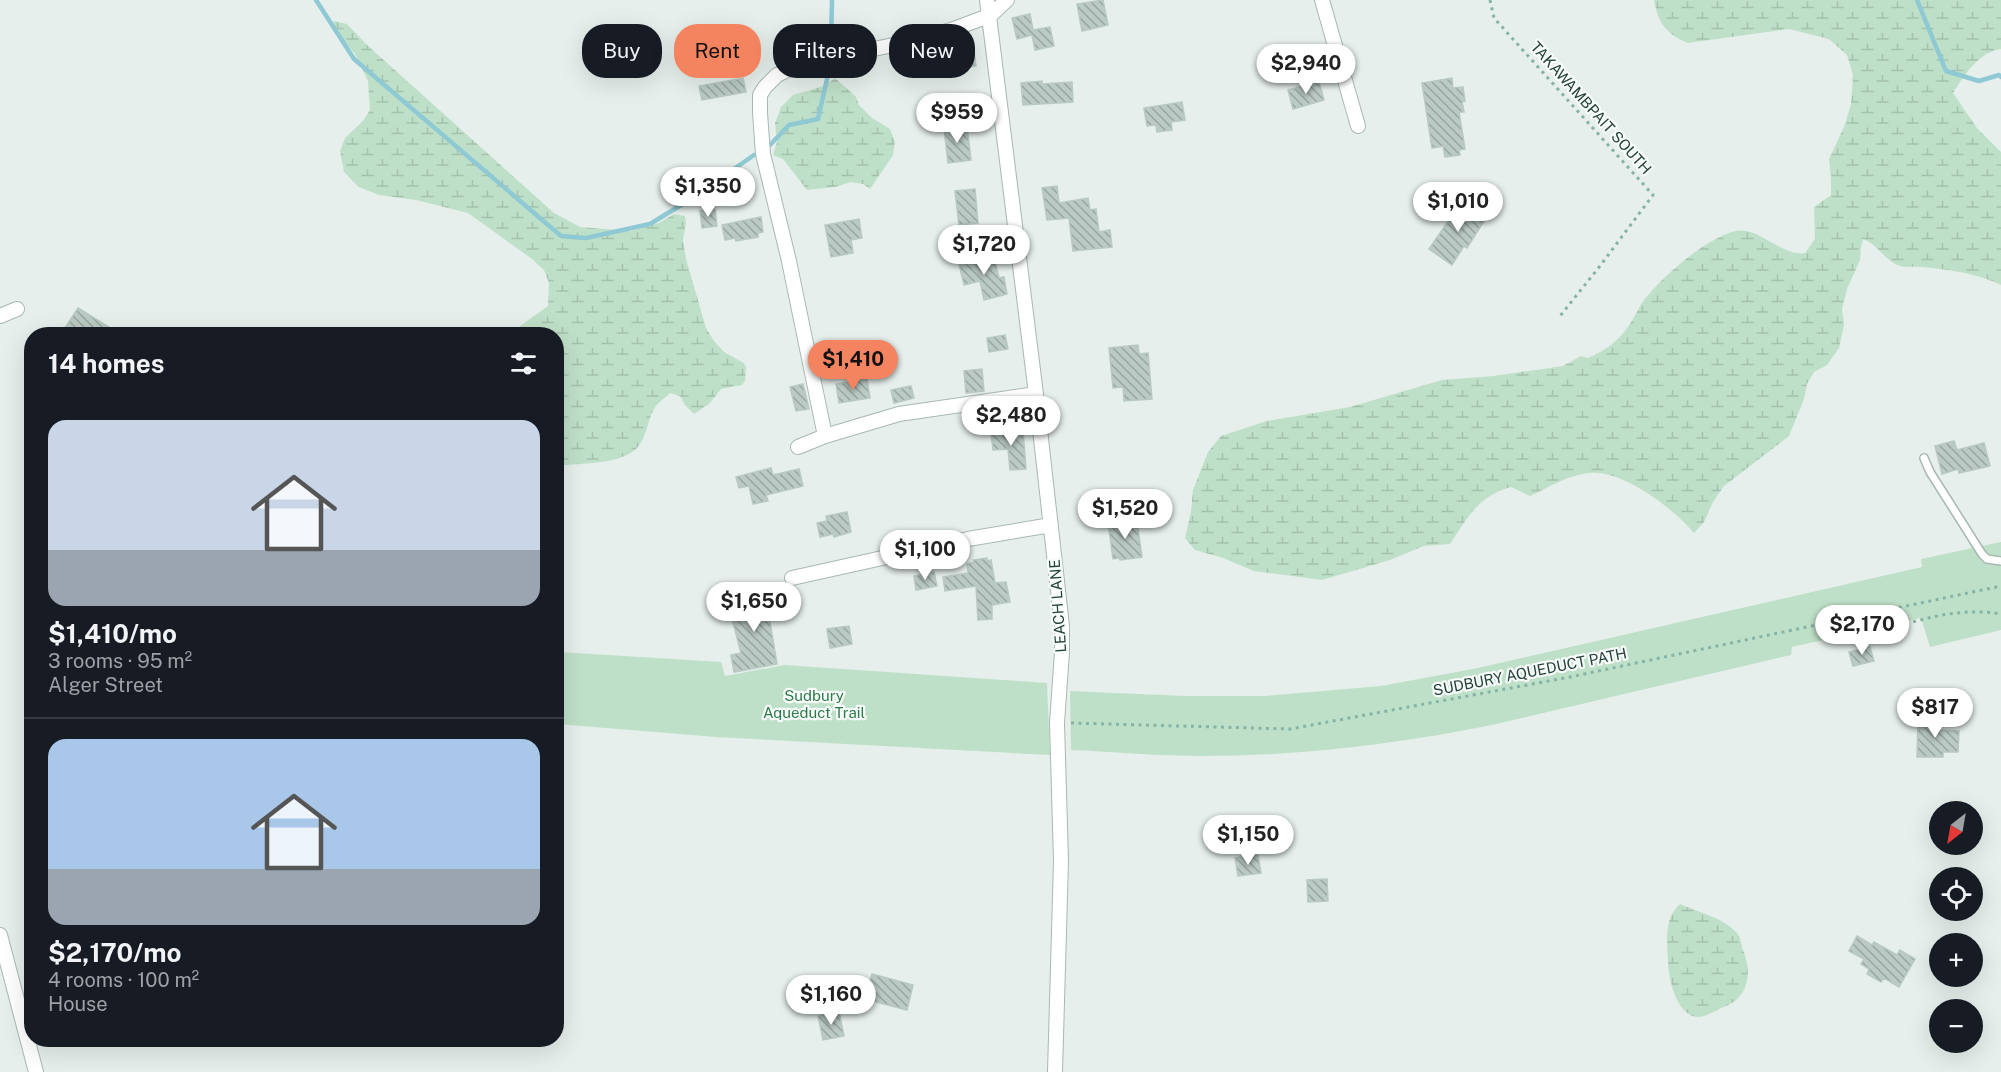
<!DOCTYPE html>
<meta charset="utf-8">
<style>
:root{--surface:#171b24;--page:#242831;--text:#f1f3f6;--muted:#9ea1a6;--line:#363941;--accent:#f4845f}
body{margin:0;font-family:"Public Sans",sans-serif;background:var(--page);color:var(--text);height:100vh;display:flex;flex-direction:column;font-size:22px;white-space:nowrap}
*{box-sizing:border-box;margin:0}
p{font-size:20px;color:var(--muted)}
.icon{flex:none;width:33px;height:33px;fill:none;stroke:currentColor;stroke-width:2;stroke-linecap:round;stroke-linejoin:round}
.map{position:relative;flex:1;overflow:hidden}
.drawer{position:absolute;left:24px;top:327px;width:540px;height:720px;display:flex;flex-direction:column;background:var(--surface);border-radius:24px;box-shadow:0 6px 24px #0002}
.drawer>*{flex:none}
.top-card{position:absolute;left:582px;top:24px;width:570px;height:54px;display:flex;gap:12px}
.needle{width:39px;rotate:211deg}
.fabs{position:absolute;left:1929px;top:801px;display:grid;gap:12px}
.fabs a{display:grid;place-items:center;width:54px;height:54px;border-radius:50%;background:var(--surface);box-shadow:0 6px 24px #0002;font-size:30px}
.price{position:absolute;translate:-50% -51px;padding:0 14px;border-radius:21px;background:#fff;color:#222;font-size:20px;line-height:39px;filter:drop-shadow(0 2px 3px #0008)}
.price::after{content:'';position:absolute;left:50%;top:36px;width:18px;height:14px;margin-left:-9px;background:inherit;clip-path:polygon(0 0,100% 0,50% 100%)}
.price.on{background:var(--accent);color:#111}
ul{padding:0;list-style:none}
li{display:grid;align-content:center;gap:12px;height:318px;padding:0 24px}
li+li{border-top:2px solid var(--line)}
li span{display:grid;place-items:center;height:186px;border-radius:18px;color:#555}
li>.icon{margin-inline-start:auto}
span .icon{width:108px;height:108px;fill:#fffc;stroke-width:1}
li b{font-size:26px}
h2{display:flex;justify-content:space-between;align-items:center;height:72px;padding:0 24px;font-size:26px}
.tag{padding:0 21px;border-radius:24px;background:var(--surface);box-shadow:0 6px 24px #0002;font-size:21px;line-height:54px}
.tag.on{background:var(--accent);color:#111}
.map>svg:first-child{display:block}
.wetland{fill:url(#wetland-marsh)}
.park{fill:#bfe0c8}
.lines{fill:none;stroke-linecap:round;stroke-linejoin:round}
.stream{stroke:#8ec9d4;stroke-width:4.5}
.building{fill:url(#building-back-hatch);stroke:#b8c9c2;stroke-width:1.5}
.service-casing{stroke:#a8b8b2;stroke-width:10}
.minor-casing{stroke:#a8b8b2;stroke-width:16}
.path{stroke:#86b3a5;stroke-width:3;stroke-dasharray:3 4.5;stroke-linecap:butt}
.service{stroke:#fff;stroke-width:7}
.minor{stroke:#fff;stroke-width:14}
.labels{text-anchor:middle;stroke-width:4.5;stroke-linejoin:round;paint-order:stroke}
.street-label{font-size:15px;fill:#24423a;stroke:#f7fbf9}
.park-label{font-size:15px;fill:#2d7a4b;stroke:#f7fbf9}
</style>
<div class="map">
<svg width="2001" height="1072" viewBox="0 0 2001 1072">
<defs>
<pattern id="wetland-marsh" width="20" height="14" patternUnits="userSpaceOnUse" patternTransform="scale(1.5)"><rect width="20" height="14" fill="#bfe0c8"/><path d="M1 5h8M5 5V1M11 12h8M15 12V8" fill="none" stroke="#a4c1ad"/></pattern>
<pattern id="building-back-hatch" width="6" height="6" patternUnits="userSpaceOnUse" patternTransform="scale(1.5)"><rect width="6" height="6" fill="#bbcac4"/><path d="M-1 5l2 2M0 0l6 6M5-1l2 2" fill="none" stroke="#98a6a0"/></pattern>
</defs>
<rect width="100%" height="100%" fill="#e6efeb"/>
<path class="wetland" d="M1654 0H2001V49C1979 52 1964 75 1953 93L1977 128 2001 152V285C1976 273 1947 269 1919 267 1913 266 1906 268 1901 266 1886 263 1878 244 1863 239L1861 247 1860 260 1847 289 1842 309 1844 325 1839 348 1827 365 1814 372 1807 384 1804 399 1789 436 1724 486 1713 502 1704 522 1694 533C1674 509 1622 469 1589 473 1568 475 1549 487 1530 496L1511 487C1477 497 1469 516 1450 544L1424 546 1390 560 1322 580 1254 571 1223 558 1195 550 1185 538 1191 512 1193 490 1208 452 1221 436 1267 421 1350 407 1442 380 1494 376 1563 366 1581 356 1588 358C1606 350 1619 341 1630 324 1635 316 1639 307 1644 300 1662 277 1707 237 1736 231 1759 226 1781 257 1805 253L1815 239 1814 207 1831 195V179L1829 159 1844 127 1851 104 1853 75 1847 55 1829 39 1789 29 1688 43C1666 34 1658 23 1654 0Z
M334 21 347 24 367 45 554 213 580 227 631 231 659 223 674 214 685 216 686 223 683 240 686 259 706 328 714 341 724 352 744 363 746 367 745 381 742 385 721 389 709 404 694 414 685 405 680 396 670 393C665 398 657 403 654 409 647 421 647 437 637 448 621 465 578 463 557 466L556 334H509L548 306 549 283 544 270 532 259 468 213 416 200 379 195 359 187 344 172 340 151 345 138 363 121 370 110 368 81 355 54 332 27Z
M835 78 856 97 859 105 872 118 890 129 895 142 893 155 870 189 863 184 851 182 835 187 807 190 783 159 773 155 777 142 775 123 781 107 793 95 824 86Z
M1680 904C1698 912 1724 918 1737 933 1741 937 1741 945 1743 950 1750 967 1751 987 1735 1001 1731 1004 1724 1007 1719 1009 1714 1012 1704 1017 1698 1017 1676 1016 1668 977 1668 960 1667 942 1664 917 1680 904Z"/>
<path class="park" d="M2001 542V630L1930 647 1921 618 1792 647 1791 655 1492 725C1397 744 1300 756 1203 756 1159 756 1115 752 1071 750L1070 691 1185 696H1265L1381 686 1478 668 1922 567 1921 559Z
M560 652 721 662 725 676 785 665 1047 683 1050 755 716 737 557 724V673Z"/>
<g class="lines">
<path class="stream" d="M316 0 354 59 561 236 586 238 650 224 691 199 754 155
M1917 0 1946 71 1979 81 1999 75 2001 77
M831 40 832 0
M770 145 789 125 818 119 830 66"/>
</g>
<path class="building" d="M1103 0 1108 25 1082 31 1077 4Z
M1030 14 1033 30 1050 27 1054 46 1035 50 1032 35 1017 39 1012 18Z
M973 44 976 66 948 70 945 48Z
M743 78 746 92 702 100 699 86Z
M1452 78 1453 88 1463 87 1465 101 1462 102 1464 112H1459L1465 149 1459 150 1460 155 1445 157 1443 146 1432 148 1422 83Z
M1042 81V84L1072 82 1073 102 1023 105 1021 83Z
M1319 82 1324 100 1293 109 1288 90Z
M1182 102 1185 120 1171 122 1172 130 1157 132 1156 125 1147 126 1144 108Z
M967 126 971 160 948 163 944 128Z
M1057 186 1059 203 1088 198 1090 210 1096 209 1099 232 1110 230 1112 247 1073 251 1069 218 1047 220 1042 188Z
M975 189 978 223 959 225 955 191Z
M1462 201 1486 218 1467 248 1464 246 1452 265 1429 249Z
M715 209 717 226 702 228 700 211Z
M761 217 763 232 758 233V237L736 241 735 238 725 240 722 225Z
M859 219 862 238 851 240 853 253 831 257 825 225Z
M985 254 986 259 994 257 999 278 1004 277 1007 294 984 300 980 281 964 285 959 264 972 261V257Z
M78 308 120 334H61Z
M1005 335 1008 349 989 352 987 338Z
M1138 345 1139 354 1148 353 1152 399 1124 401 1123 387 1113 388 1109 348Z
M982 369 984 391 966 393 964 371Z
M867 379 870 398 839 403 836 384Z
M803 384 809 409 796 411 790 387Z
M911 386 914 398 894 403 891 390Z
M1023 430 1026 469 1010 470 1008 449 993 450 991 433Z
M1954 441 1957 450 1984 443 1990 466 1959 473 1958 469 1942 474 1935 446Z
M771 468 773 475 799 469 803 486 766 495 768 501 753 504 749 486 739 488 736 477Z
M847 512 851 532 834 537 833 534 820 537 817 523 827 521 826 516Z
M1125 520 1126 523 1137 522 1142 557 1120 560 1119 558 1113 559 1108 522Z
M987 558V561L991 560 995 583 1006 582 1010 602 992 605V619L978 620 976 586 945 591 943 577 968 573 967 564 974 562 973 560Z
M934 572 937 586 916 590 914 576Z
M775 594 780 613 769 616 777 664 734 672 731 655 741 653 729 607Z
M849 626 852 644 830 648 827 629Z
M1870 647 1874 661 1853 666 1849 652Z
M1918 719 1940 720V730L1959 731 1958 752H1943V757H1917Z
M1258 855 1261 873 1238 876 1235 858Z
M1327 879 1328 901 1308 902 1307 880Z
M1857 936 1872 945 1874 942 1897 955 1900 950 1915 959 1899 987 1884 978 1881 982 1867 974 1869 969 1861 964 1864 959 1849 951Z
M872 974 913 985 907 1010 865 999Z
M839 1012 844 1036 823 1040 818 1016Z"/>
<g class="lines">
<g class="service-casing">
<path id="service" d="M1924 458 1930 472 1982 554 1987 559 2001 561"/>
</g>
<g class="minor-casing">
<path id="minor" d="M987 0 1036 394 1062 626V652L1057 723 1061 861 1055 1072
M1322 0 1358 126
M0 316 17 309
M825 436 789 261 763 154 760 113V95L765 87 777 75 801 64 903 43 951 30 991 15 1007 0
M798 447 825 436 899 414 1036 394
M792 578 968 539 1051 525
M0 935 36 1072"/>
</g>
<path class="path" d="M1490 0 1494 18 1653 195 1600 266 1560 316
M1849 643C1897 627 1949 605 2001 614
M1071 723 1290 729 1570 677 2001 586"/>
<use href="#service" class="service"/>
<use href="#minor" class="minor"/>
</g>
<g class="labels">
<g class="street-label">
<text transform="translate(1591 108) rotate(48)" y="5">TAKAWAMBPAIT SOUTH</text>
<text transform="translate(1058 606) rotate(-94)" y="5">LEACH LANE</text>
<text transform="translate(1530 672) rotate(-11)" y="5">SUDBURY AQUEDUCT PATH</text>
</g>
<g class="park-label">
<text x="814" y="701">Sudbury<tspan x="814" dy="17">Aqueduct Trail</tspan></text>
</g>
</g>
</svg>
<div class="fabs">
<a><svg class="needle" viewBox="-14 -14 28 28"><path d="M0-13l5 13h-10z" fill="#e53935"/><path d="M0 13l5-13h-10z" fill="#9ea1a6"/></svg></a>
<a><svg class="icon" aria-label="locate" viewBox="0 0 24 24"><circle cx="12" cy="12" r="6"/><path d="M12 2v4M12 18v4M2 12h4M18 12h4"/></svg></a>
<a>+</a>
<a>−</a>
</div>
<b class="price" style="left:1306px;top:95px">$2,940</b>
<b class="price" style="left:957px;top:144px">$959</b>
<b class="price" style="left:708px;top:218px">$1,350</b>
<b class="price" style="left:1458px;top:233px">$1,010</b>
<b class="price" style="left:984px;top:276px">$1,720</b>
<b class="price on" style="left:853px;top:391px">$1,410</b>
<b class="price" style="left:1011px;top:447px">$2,480</b>
<b class="price" style="left:1125px;top:540px">$1,520</b>
<b class="price" style="left:925px;top:581px">$1,100</b>
<b class="price" style="left:754px;top:633px">$1,650</b>
<b class="price" style="left:1862px;top:656px">$2,170</b>
<b class="price" style="left:1935px;top:739px">$817</b>
<b class="price" style="left:1248px;top:866px">$1,150</b>
<b class="price" style="left:831px;top:1026px">$1,160</b>
<div class="top-card">
<a class="tag">Buy</a>
<a class="tag on">Rent</a>
<a class="tag">Filters</a>
<a class="tag">New</a>
</div>
<section class="drawer">
<h2>14 homes<svg class="icon" aria-label="filters" viewBox="0 0 24 24"><path d="M4 7h16M4 17h16"/><circle cx="9" cy="7" r="2"/><circle cx="15" cy="17" r="2"/></svg></h2>
<ul>
<li><span style="background:linear-gradient(#c9d6e8 70%,#9aa5b1 0)"><svg class="icon" aria-label="home" viewBox="0 0 24 24"><path d="M3 11l9-7 9 7M6 9v11h12V9"/></svg></span><div><b>$1,410/mo</b><p>3 rooms · 95 m²</p><p>Alger Street</p></div></li>
<li><span style="background:linear-gradient(#a9c7e8 70%,#9aa5b1 0)"><svg class="icon" aria-label="home" viewBox="0 0 24 24"><path d="M3 11l9-7 9 7M6 9v11h12V9"/></svg></span><div><b>$2,170/mo</b><p>4 rooms · 100 m²</p><p>House</p></div></li>
</ul>
</section>
</div>
